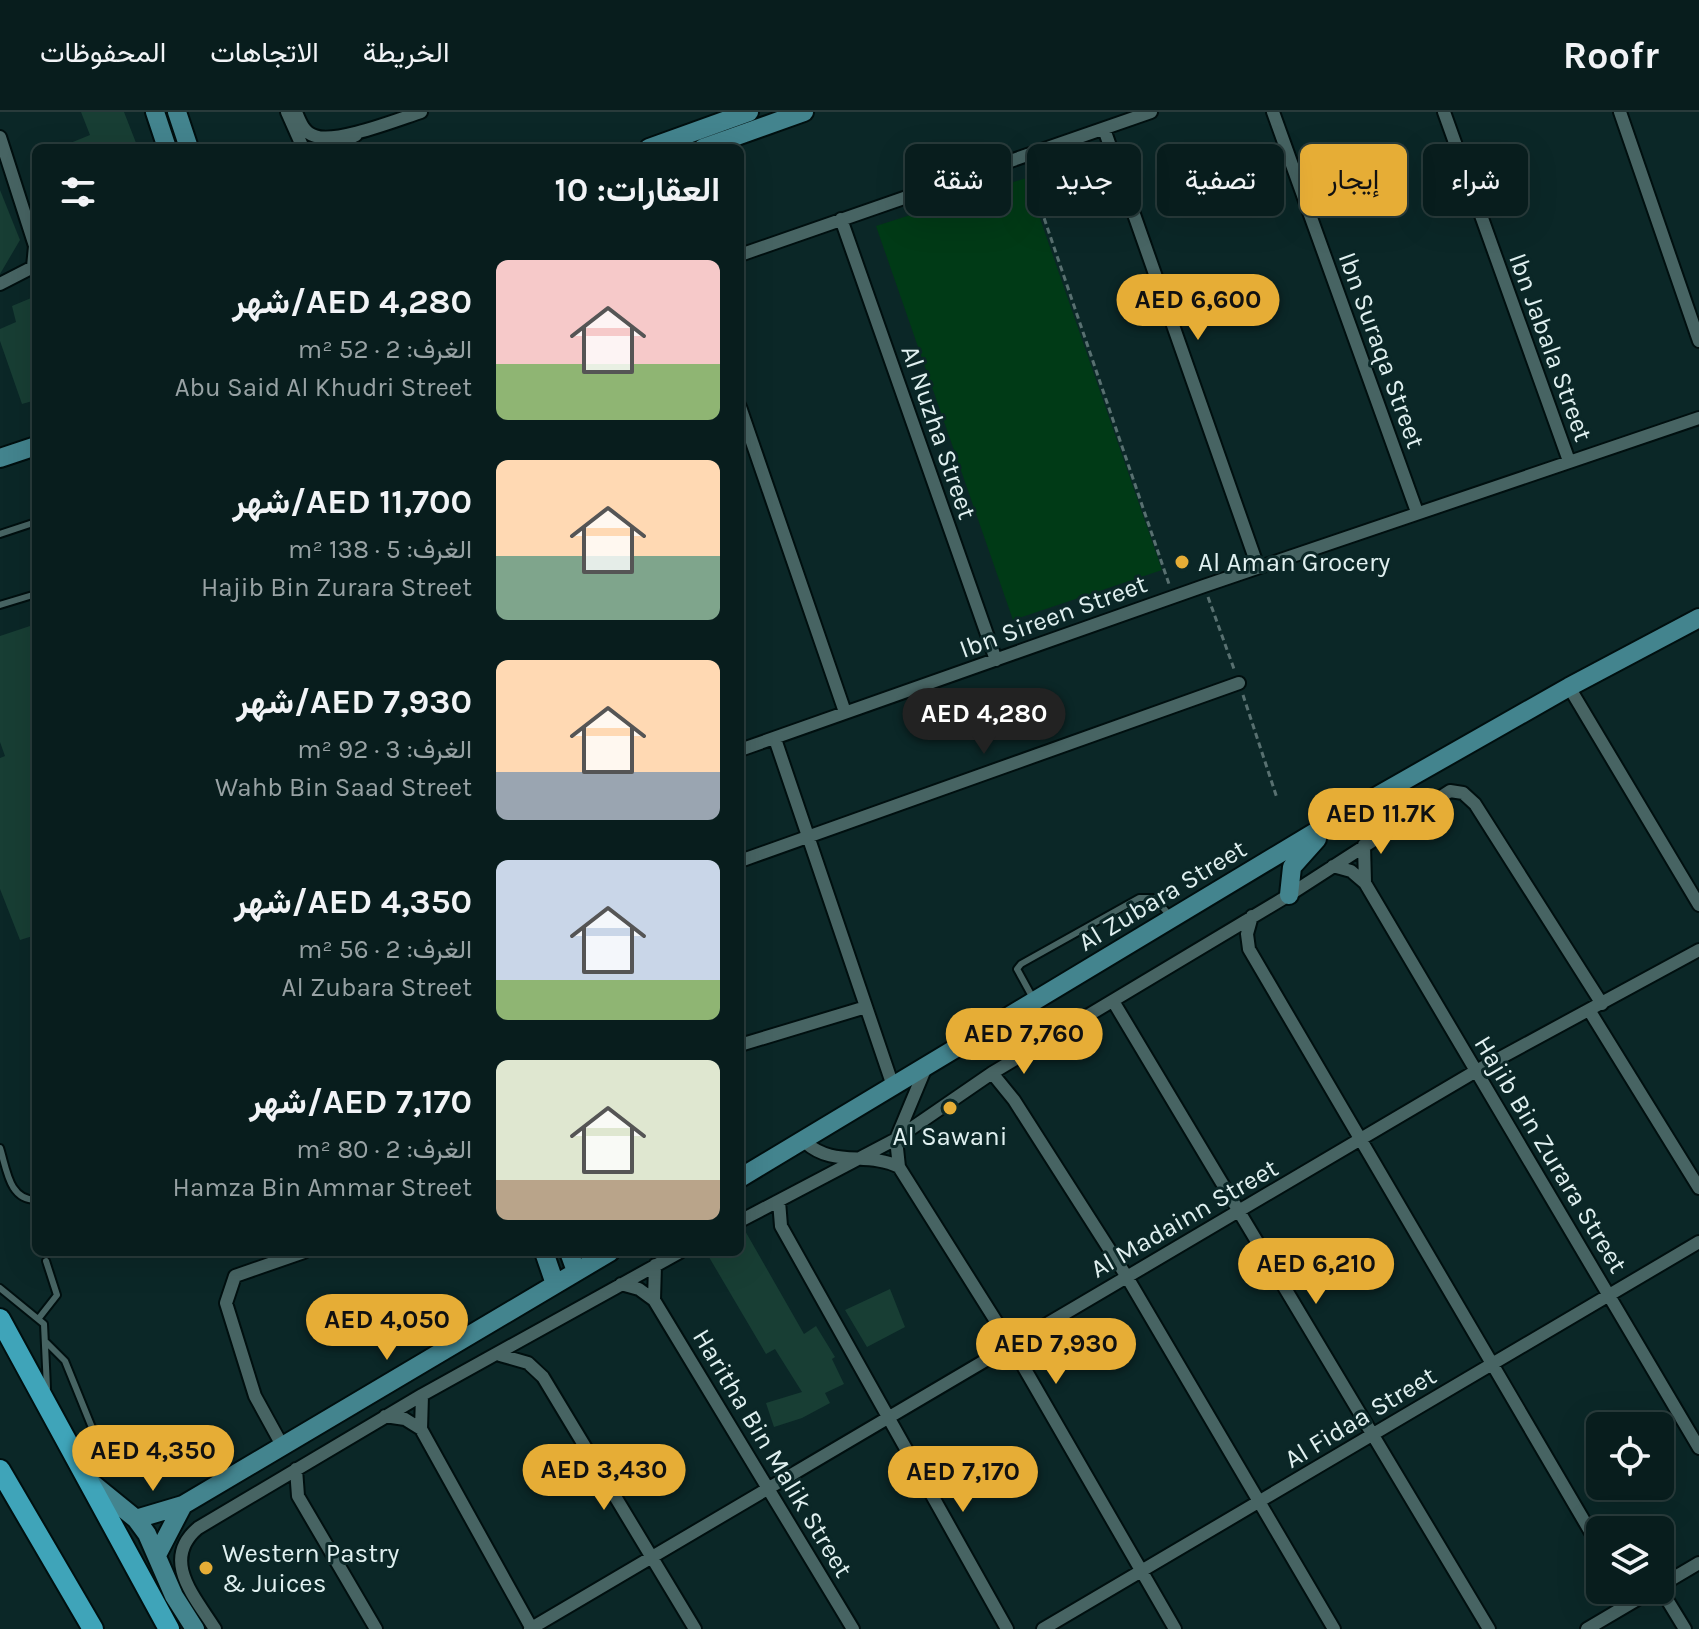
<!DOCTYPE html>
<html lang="ar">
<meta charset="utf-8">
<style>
:root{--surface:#081d1d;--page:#112626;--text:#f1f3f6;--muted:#98a2a4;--line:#293b3b;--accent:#e6ad36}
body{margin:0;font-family:Karla,Vazirmatn,sans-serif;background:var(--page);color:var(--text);direction:rtl;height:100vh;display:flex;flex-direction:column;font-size:30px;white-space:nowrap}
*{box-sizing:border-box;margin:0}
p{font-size:26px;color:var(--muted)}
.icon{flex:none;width:44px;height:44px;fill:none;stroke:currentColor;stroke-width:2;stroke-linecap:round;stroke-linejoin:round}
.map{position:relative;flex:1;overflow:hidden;direction:ltr}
.sheet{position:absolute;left:32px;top:32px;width:712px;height:1112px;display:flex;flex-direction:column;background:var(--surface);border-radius:12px;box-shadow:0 8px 32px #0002,0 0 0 2px var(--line);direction:rtl}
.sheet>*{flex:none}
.top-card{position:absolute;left:768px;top:32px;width:760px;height:72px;direction:rtl;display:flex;gap:16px}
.fabs{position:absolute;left:1586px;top:1300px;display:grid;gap:16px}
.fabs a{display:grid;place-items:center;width:88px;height:88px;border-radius:12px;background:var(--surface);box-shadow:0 8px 32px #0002,0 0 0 2px var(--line);font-size:40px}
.price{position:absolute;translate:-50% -68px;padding:0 18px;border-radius:28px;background:var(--accent);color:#111;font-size:26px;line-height:52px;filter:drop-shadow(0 2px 4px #0008)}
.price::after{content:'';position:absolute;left:50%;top:48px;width:24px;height:18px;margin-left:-12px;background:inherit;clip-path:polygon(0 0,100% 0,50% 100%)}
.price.active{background:#222;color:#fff}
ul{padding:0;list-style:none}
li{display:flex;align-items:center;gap:24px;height:200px;padding:0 24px}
li span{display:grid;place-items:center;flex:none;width:224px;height:160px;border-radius:12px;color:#555}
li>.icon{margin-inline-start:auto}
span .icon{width:96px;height:96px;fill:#fffc;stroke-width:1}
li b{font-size:34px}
h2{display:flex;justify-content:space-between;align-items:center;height:96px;padding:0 24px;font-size:34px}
.chip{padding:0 28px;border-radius:12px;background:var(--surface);box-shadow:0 8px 32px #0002,0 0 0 2px var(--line);font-size:28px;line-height:72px}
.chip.active{background:var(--accent);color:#111}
header{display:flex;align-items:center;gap:48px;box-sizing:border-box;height:112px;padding:0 40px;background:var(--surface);border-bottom:2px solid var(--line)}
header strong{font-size:38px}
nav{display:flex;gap:44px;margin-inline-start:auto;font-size:28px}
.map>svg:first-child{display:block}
.green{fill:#003a16}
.building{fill:#183e34}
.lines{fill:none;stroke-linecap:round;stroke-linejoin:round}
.lane-casing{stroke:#000f0f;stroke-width:10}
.street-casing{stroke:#000f0f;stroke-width:16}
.secondary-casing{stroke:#000f0f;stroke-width:22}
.primary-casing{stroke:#000f0f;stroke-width:24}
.path{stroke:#587070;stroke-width:3;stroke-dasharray:6 4;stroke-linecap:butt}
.lane{stroke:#476463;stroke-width:6}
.street{stroke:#476463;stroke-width:12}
.secondary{stroke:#43848e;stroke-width:18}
.primary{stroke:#3fa4b9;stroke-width:20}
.poi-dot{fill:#e6ad36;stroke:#0b2727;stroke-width:3}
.labels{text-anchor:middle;stroke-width:6;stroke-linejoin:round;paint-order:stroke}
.street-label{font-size:26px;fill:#e0f0f0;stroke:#0b2727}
.poi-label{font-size:26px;fill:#e0f0f0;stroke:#0b2727;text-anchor:start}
</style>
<header>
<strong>Roofr</strong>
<nav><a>الخريطة</a><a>الاتجاهات</a><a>المحفوظات</a></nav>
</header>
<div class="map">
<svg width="1699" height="1517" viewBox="0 0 1699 1517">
<rect width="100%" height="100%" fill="#0b2727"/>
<path class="green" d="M1026 66 1162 458 1013 508 876 114Z"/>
<path class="building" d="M81 0H124L138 36H58L90 23Z
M0 78 20 128 0 162Z
M36 184V288L22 292 0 229V217L16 210 12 194Z
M36 512V823L20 828 0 777V646L5 644 0 630V524Z
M744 1117 804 1222 816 1214 835 1245 832 1247 844 1272 825 1281 830 1291 802 1306 774 1315 766 1291 802 1280 775 1237 766 1242 706 1140H740V1118Z
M890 1177 905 1215 867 1235 845 1198Z"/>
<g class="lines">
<g class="lane-casing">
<path id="lane" d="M0 422 36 410
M0 493 36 482
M1034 888 1017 857 1021 852 1139 786H1155L1170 804
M0 1036C7 1058 9 1088 36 1088
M0 1176 44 1212 47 1276
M39 1206 57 1183 46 1149
M47 1231 65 1249 97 1328"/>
</g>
<g class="street-casing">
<path id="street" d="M287 0 303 36
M296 0C300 10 304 21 315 24 336 32 399 7 421 0
M1273 0 1417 400
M1444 0 1569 349
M1620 0 1699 229
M1104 17 1258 455
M0 25 35 134 33 155 0 172
M329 36 356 23
M841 107 996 548
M740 143 1151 0
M740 295 845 600
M1569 575 1699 793
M775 627 893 974
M740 638 1204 474 1699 306
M1364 733 1365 771
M740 749 1239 571
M1333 754 1351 759 1365 771 1699 1336
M1252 804 1247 822 1249 837 1600 1436
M1113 889 1489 1517
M1589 898 1699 1076
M740 933 866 895
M926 955 896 1027 899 1055 1011 1233 1175 1517
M992 961 1014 988 1127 1165 1334 1517
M805 1030C833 1056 868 1039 899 1055
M779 1089 781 1114 1007 1517
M740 1109 896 1027 992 961 1289 783 1450 679 1463 681 1475 692 1602 892
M621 1172 639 1177 654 1188 853 1517
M654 1188 655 1153
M500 1243 528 1251 543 1265 695 1517
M422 1283 421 1317 532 1517
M385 1304 405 1307 421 1317
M283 1335 255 1284 226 1191 235 1164 304 1140
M296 1357 298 1384 376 1517
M1660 1474 1699 1451
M1660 1476 1685 1517
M215 1517C195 1485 160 1448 198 1416L422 1283 680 1140
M530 1517 1476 959 1699 838
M1043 1517 1699 1130
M1587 1517 1653 1478"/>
</g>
<g class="secondary-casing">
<path id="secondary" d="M155 0 167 36
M177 0 189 36
M649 36 749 0
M703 36 804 0
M0 346 36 334
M1289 783 1292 755 1317 727
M740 1066 1342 704 1569 575 1699 506
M544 1140 555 1172
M569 1140 576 1159
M93 1372 136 1407 147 1422 174 1484 195 1517
M136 1407 183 1393 610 1140
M158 1441 183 1393"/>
</g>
<g class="primary-casing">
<path id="primary" d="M0 1207 169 1517
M0 1358 93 1517"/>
</g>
<path class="path" d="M1028 59 1169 472
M1208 485 1234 557
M1243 583 1277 686"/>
<use href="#lane" class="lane"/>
<use href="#street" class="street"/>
<use href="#secondary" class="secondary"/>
<use href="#primary" class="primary"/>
</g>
<g class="poi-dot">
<circle cx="1182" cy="450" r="8"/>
<circle cx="950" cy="996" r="8"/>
<circle cx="206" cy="1456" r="8"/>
</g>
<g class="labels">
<g class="street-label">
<text transform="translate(1551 235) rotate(70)" y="9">Ibn Jabala Street</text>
<text transform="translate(1382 238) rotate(70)" y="9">Ibn Suraqa Street</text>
<text transform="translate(939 320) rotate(71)" y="9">Al Nuzha Street</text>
<text transform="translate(1053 504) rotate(-20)" y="9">Ibn Sireen Street</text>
<text transform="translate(1162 783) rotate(-31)" y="9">Al Zubara Street</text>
<text transform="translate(1551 1042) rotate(59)" y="9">Hajib Bin Zurara Street</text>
<text transform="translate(1184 1106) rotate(-30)" y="9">Al Madainn Street</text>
<text transform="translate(1360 1305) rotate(-31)" y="9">Al Fidaa Street</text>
<text transform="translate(773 1341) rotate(59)" y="9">Haritha Bin Malik Street</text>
</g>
<g class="poi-label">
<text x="1198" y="459">Al Aman Grocery</text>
<text x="950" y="1033" text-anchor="middle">Al Sawani</text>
<text x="222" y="1450">Western Pastry<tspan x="222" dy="30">&amp; Juices</tspan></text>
</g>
</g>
</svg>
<div class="fabs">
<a><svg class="icon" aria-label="locate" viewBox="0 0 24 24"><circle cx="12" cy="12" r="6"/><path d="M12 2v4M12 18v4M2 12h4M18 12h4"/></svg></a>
<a><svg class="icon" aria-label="layers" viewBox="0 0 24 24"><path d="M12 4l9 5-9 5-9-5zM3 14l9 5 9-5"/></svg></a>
</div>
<b class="price" style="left:1198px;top:230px">AED 6,600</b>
<b class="price active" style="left:984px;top:644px">AED 4,280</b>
<b class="price" style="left:1381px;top:744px">AED 11.7K</b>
<b class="price" style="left:1024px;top:964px">AED 7,760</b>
<b class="price" style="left:1316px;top:1194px">AED 6,210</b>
<b class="price" style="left:387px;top:1250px">AED 4,050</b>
<b class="price" style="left:1056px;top:1274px">AED 7,930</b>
<b class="price" style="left:153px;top:1381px">AED 4,350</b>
<b class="price" style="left:604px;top:1400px">AED 3,430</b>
<b class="price" style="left:963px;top:1402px">AED 7,170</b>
<div class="top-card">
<a class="chip">شراء</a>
<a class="chip active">إيجار</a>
<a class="chip">تصفية</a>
<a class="chip">جديد</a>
<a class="chip">شقة</a>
</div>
<section class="sheet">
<h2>العقارات: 10<svg class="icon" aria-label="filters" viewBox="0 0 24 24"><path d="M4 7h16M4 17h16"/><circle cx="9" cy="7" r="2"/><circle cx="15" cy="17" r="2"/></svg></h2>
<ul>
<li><span style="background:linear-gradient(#f6c9c9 65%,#8fb573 0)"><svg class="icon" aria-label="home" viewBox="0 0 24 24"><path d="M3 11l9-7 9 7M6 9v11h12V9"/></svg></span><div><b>AED 4,280/شهر</b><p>الغرف: 2 · 52 m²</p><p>Abu Said Al Khudri Street</p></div></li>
<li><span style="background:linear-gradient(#ffd9b3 60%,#7fa58c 0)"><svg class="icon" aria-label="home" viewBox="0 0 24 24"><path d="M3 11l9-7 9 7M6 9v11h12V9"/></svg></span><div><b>AED 11,700/شهر</b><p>الغرف: 5 · 138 m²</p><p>Hajib Bin Zurara Street</p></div></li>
<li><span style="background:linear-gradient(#ffd9b3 70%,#9aa5b1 0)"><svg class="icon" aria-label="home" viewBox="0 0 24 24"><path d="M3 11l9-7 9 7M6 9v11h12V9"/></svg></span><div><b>AED 7,930/شهر</b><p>الغرف: 3 · 92 m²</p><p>Wahb Bin Saad Street</p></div></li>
<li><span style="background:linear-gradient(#c9d6e8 75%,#8fb573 0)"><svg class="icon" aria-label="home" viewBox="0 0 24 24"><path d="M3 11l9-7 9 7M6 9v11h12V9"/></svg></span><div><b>AED 4,350/شهر</b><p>الغرف: 2 · 56 m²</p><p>Al Zubara Street</p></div></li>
<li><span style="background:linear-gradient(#dfe7d0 75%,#b9a48a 0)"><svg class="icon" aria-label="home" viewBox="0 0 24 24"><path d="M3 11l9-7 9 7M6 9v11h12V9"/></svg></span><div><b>AED 7,170/شهر</b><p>الغرف: 2 · 80 m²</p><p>Hamza Bin Ammar Street</p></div></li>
</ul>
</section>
</div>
